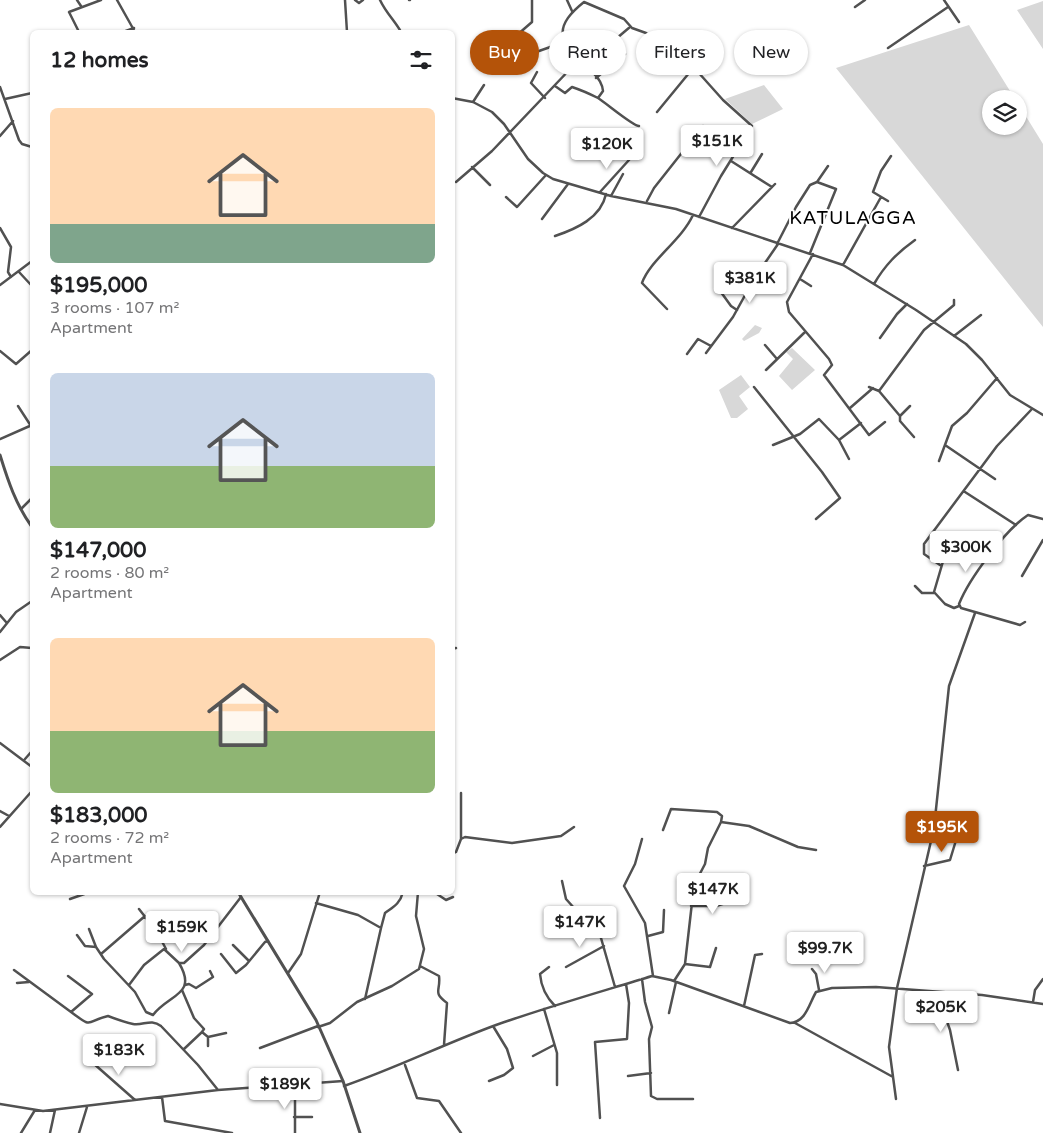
<!DOCTYPE html>
<meta charset="utf-8">
<style>
:root{--surface:#fff;--page:#f2f2f2;--text:#202124;--muted:#757577;--accent:#b45309}
body{margin:0;font-family:"Varela Round",sans-serif;background:var(--page);color:var(--text);height:100vh;display:flex;flex-direction:column;font-size:19px;white-space:nowrap}
*{box-sizing:border-box;margin:0}
p{font-size:16px;color:var(--muted)}
.icon{flex:none;width:28px;height:28px;fill:none;stroke:currentColor;stroke-width:2;stroke-linecap:round;stroke-linejoin:round}
.map{position:relative;flex:1;overflow:hidden}
.side{position:absolute;left:30px;top:30px;width:425px;height:865px;display:flex;flex-direction:column;background:var(--surface);border-radius:8px;box-shadow:0 1px 4px #0004}
.side>*{flex:none}
.guide{position:absolute;left:470px;top:30px;width:475px;height:45px;display:flex;gap:10px}
.fabs{position:absolute;left:982px;top:90px;display:grid;gap:10px}
.fabs a{display:grid;place-items:center;width:45px;height:45px;border-radius:50%;background:var(--surface);box-shadow:0 1px 4px #0004;font-size:25px}
.price{position:absolute;translate:-50% -42px;padding:0 11px;border-radius:5px;background:#fff;color:#222;font-size:16px;line-height:32px;filter:drop-shadow(0 1px 2px #0008)}
.price::after{content:'';position:absolute;left:50%;top:30px;width:15px;height:11px;margin-left:-8px;background:inherit;clip-path:polygon(0 0,100% 0,50% 100%)}
.price.active{background:var(--accent);color:#fff}
ul{padding:0;list-style:none}
li{display:grid;align-content:center;gap:10px;height:265px;padding:0 20px}
li span{display:grid;place-items:center;height:155px;border-radius:8px;color:#555}
li>.icon{margin-inline-start:auto}
span .icon{width:90px;height:90px;fill:#fffc;stroke-width:1}
li b{font-size:21px}
h2{display:flex;justify-content:space-between;align-items:center;height:60px;padding:0 20px;font-size:21px}
.chip{padding:0 18px;border-radius:22px;background:var(--surface);box-shadow:0 1px 4px #0004;font-size:18px;line-height:45px}
.chip.active{background:var(--accent);color:#fff}
.map>svg:first-child{display:block}
.green{fill:#d8d8d8}
.lines{fill:none;stroke-linecap:round;stroke-linejoin:round}
.minor{stroke:#515151;stroke-width:2.5}
.tertiary{stroke:#515151;stroke-width:3}
.labels{text-anchor:middle;stroke-width:4;stroke-linejoin:round;paint-order:stroke}
.quarter-label{font-size:19px;letter-spacing:1px;fill:#000;stroke:#fff}
</style>
<div class="map">
<svg width="1043" height="1133" viewBox="0 0 1043 1133">
<rect width="100%" height="100%" fill="#fff"/>
<path class="green" d="M1043 1V49L1017 10Z
M969 25 1015 99H991V126H1019V105L1043 144V327L836 68Z
M764 85 783 109 752 124 725 99Z
M755 325 762 328 759 333 744 341 742 339Z
M792 348 815 370 792 390 779 376 793 359 786 352Z
M741 375 750 387 739 396 748 409 737 418H731L719 390Z"/>
<g class="lines">
<path class="minor" d="M77 0 81 6
M117 0 135 32
M345 0 347 32
M355 0 359 3 363 0
M380 0C386 13 395 21 401 32
M409 0H410
M567 0 572 11
M944 0 959 22
M855 7 865 0
M522 31 531 41
M79 32 69 12 101 0
M123 32 134 28
M617 38 630 27
M509 42 532 22V0
M888 48 948 7
M539 51 556 45 563 34
M647 53 658 42
M537 72 531 83 545 98
M596 78 625 54
M555 86 565 93 572 87C584 91 588 93 598 98L603 91C602 78 587 65 575 63
M0 87 19 140 22 144 32 147
M452 98 473 102 492 112 504 124 528 159 543 173 553 179 611 196 676 209 843 265 916 310 966 344 982 360 1010 395 1043 415
M598 98C606 103 633 126 639 126
M5 99 32 93
M473 102 484 85
M657 112 694 67
M0 136 13 121
M731 161 772 187
M472 167 490 185
M751 172 762 154
M456 182 492 151 574 65C575 55 568 48 564 39 558 24 574 10 584 2L624 19 632 28 646 33 665 47 681 53 723 100 752 126 721 176 699 217
M600 192 629 160
M611 196 623 174
M506 197 517 207 546 175
M647 201 654 188 703 126
M888 201 873 192 881 171 891 156
M542 219 568 184
M0 228 11 247 8 272 11 277
M732 228 775 184
M555 236C576 229 601 218 606 194
M777 244 796 207 810 185 817 182 828 166
M810 253 836 189 817 182
M813 254 787 302 789 312 829 359 832 365 824 375 869 435 885 422
M843 265 881 197
M19 272 32 286
M800 279 811 286
M874 284C885 265 897 253 915 240
M0 285 32 261
M718 288 731 306 737 310
M667 309 642 283C650 260 681 241 693 215
M954 336 981 315
M880 338 897 314 907 304
M765 345 777 359
M0 351 16 364 32 350
M706 353 733 317 754 279 778 244
M687 354 698 339 711 346
M766 370 805 332
M754 387 822 472 840 498 816 519
M869 387 879 391 900 416V421L914 437
M879 391 924 330 954 305V300
M18 406 31 426
M850 408 873 388
M900 416 910 406
M0 439 32 425
M839 440 861 423
M773 445 800 434 819 419 839 440 849 459
M945 445 995 479
M939 461 952 426 967 413 997 378
M965 492 1016 525
M21 509 32 498
M940 565 924 554V544L997 446 1031 410
M1022 576 1043 540
M915 586 922 593H934
M959 606 954 608 945 604 934 592 944 558 965 534
M0 615 6 622
M1025 622 1020 625 961 608 959 604C969 579 1005 530 1028 515L1043 519
M0 632 16 612 32 601
M452 649 456 648
M0 660 20 647 32 648
M0 743 32 767
M25 759 32 751
M0 811 9 816
M721 822 749 826 798 847 816 850
M0 827 32 791
M663 830 671 809 717 812 722 816 721 822 708 848 705 864 694 885 685 964
M461 839V793
M642 839 635 864 624 886 645 923 653 976
M452 854 456 852 461 839 465 837 512 843 561 836 574 827
M924 866 950 860 957 837
M562 881 566 899 601 938 615 987
M209 892H213
M434 892 446 900 453 897
M70 899 90 892
M316 903 358 915 381 928 365 999
M691 906H716L732 901
M139 909 157 932 166 949
M381 928 385 913C393 907 400 904 403 892
M89 929 96 947 104 959 135 992 146 1012 153 1015C169 994 198 995 179 963
M77 935 85 946 96 947
M648 936 663 932 664 910
M233 945 248 960
M101 954 145 916
M221 954 236 973 246 965 265 942 268 941
M420 966 439 976C441 991 432 992 447 1003L444 1045
M549 967 540 974C541 986 546 997 555 1006
M566 967 604 946
M812 969 816 974 819 990
M14 970 71 1012
M288 973 301 954 320 892
M68 976 92 994 71 1012C95 1030 85 1021 108 1016 116 1019 124 1022 133 1024 143 1026 151 1018 161 1026
M642 979 645 1002 652 1027 649 1039 651 1096 657 1099H693
M674 981 685 964 710 967 716 948
M17 983 29 982
M129 985 144 965 164 949 179 963H184L204 945 241 897
M185 985 189 984 196 988 213 977 210 971
M182 990 194 1018 204 1029 202 1032
M937 993 950 1030 958 1070
M1033 1002 1035 990 1043 979
M744 1006 755 955 762 954
M544 1009 557 1053V1085
M669 1013 676 982
M795 1023 893 1077
M161 1026 198 1065 218 1090
M318 1027 330 1023 357 1002 392 986 419 969 424 949 416 916 418 892
M208 1037 226 1033
M260 1048 318 1026
M184 1049 202 1032 208 1037V1046
M533 1056 554 1045
M93 1063 135 1100
M405 1065 417 1098 439 1101 461 1133
M628 1076 651 1073
M489 1081 504 1075 513 1068 507 1049 493 1026
M295 1084V1133
M344 1086C396 1068 444 1044 496 1025 547 1007 600 992 652 976L671 980 790 1023C806 1022 809 1004 816 992L832 988 876 987 982 995 1043 1004
M162 1097 165 1121 232 1133
M896 1099 889 1047 897 988 934 828 949 686 975 613
M0 1104 43 1111 218 1090 343 1081
M294 1117H312
M600 1118 595 1042 627 1039 629 1003 626 984
M21 1133 35 1110
M50 1133 55 1110
M79 1133 87 1107"/>
<path class="tertiary" d="M0 455C8 481 16 505 32 527
M238 892 316 1020 343 1081 360 1133"/>
</g>
<g class="labels">
<g class="quarter-label">
<text x="853" y="224">KATULAGGA</text>
</g>
</g>
</svg>
<div class="fabs">
<a><svg class="icon" aria-label="layers" viewBox="0 0 24 24"><path d="M12 4l9 5-9 5-9-5zM3 14l9 5 9-5"/></svg></a>
</div>
<b class="price" style="left:717px;top:167px">$151K</b>
<b class="price" style="left:607px;top:170px">$120K</b>
<b class="price" style="left:750px;top:304px">$381K</b>
<b class="price" style="left:966px;top:573px">$300K</b>
<b class="price active" style="left:942px;top:853px">$195K</b>
<b class="price" style="left:713px;top:915px">$147K</b>
<b class="price" style="left:580px;top:948px">$147K</b>
<b class="price" style="left:182px;top:953px">$159K</b>
<b class="price" style="left:825px;top:974px">$99.7K</b>
<b class="price" style="left:941px;top:1033px">$205K</b>
<b class="price" style="left:119px;top:1076px">$183K</b>
<b class="price" style="left:285px;top:1110px">$189K</b>
<div class="guide">
<a class="chip active">Buy</a>
<a class="chip">Rent</a>
<a class="chip">Filters</a>
<a class="chip">New</a>
</div>
<section class="side">
<h2>12 homes<svg class="icon" aria-label="filters" viewBox="0 0 24 24"><path d="M4 7h16M4 17h16"/><circle cx="9" cy="7" r="2"/><circle cx="15" cy="17" r="2"/></svg></h2>
<ul>
<li><span style="background:linear-gradient(#ffd9b3 75%,#7fa58c 0)"><svg class="icon" aria-label="home" viewBox="0 0 24 24"><path d="M3 11l9-7 9 7M6 9v11h12V9"/></svg></span><div><b>$195,000</b><p>3 rooms · 107 m²</p><p>Apartment</p></div></li>
<li><span style="background:linear-gradient(#c9d6e8 60%,#8fb573 0)"><svg class="icon" aria-label="home" viewBox="0 0 24 24"><path d="M3 11l9-7 9 7M6 9v11h12V9"/></svg></span><div><b>$147,000</b><p>2 rooms · 80 m²</p><p>Apartment</p></div></li>
<li><span style="background:linear-gradient(#ffd9b3 60%,#8fb573 0)"><svg class="icon" aria-label="home" viewBox="0 0 24 24"><path d="M3 11l9-7 9 7M6 9v11h12V9"/></svg></span><div><b>$183,000</b><p>2 rooms · 72 m²</p><p>Apartment</p></div></li>
</ul>
</section>
</div>
